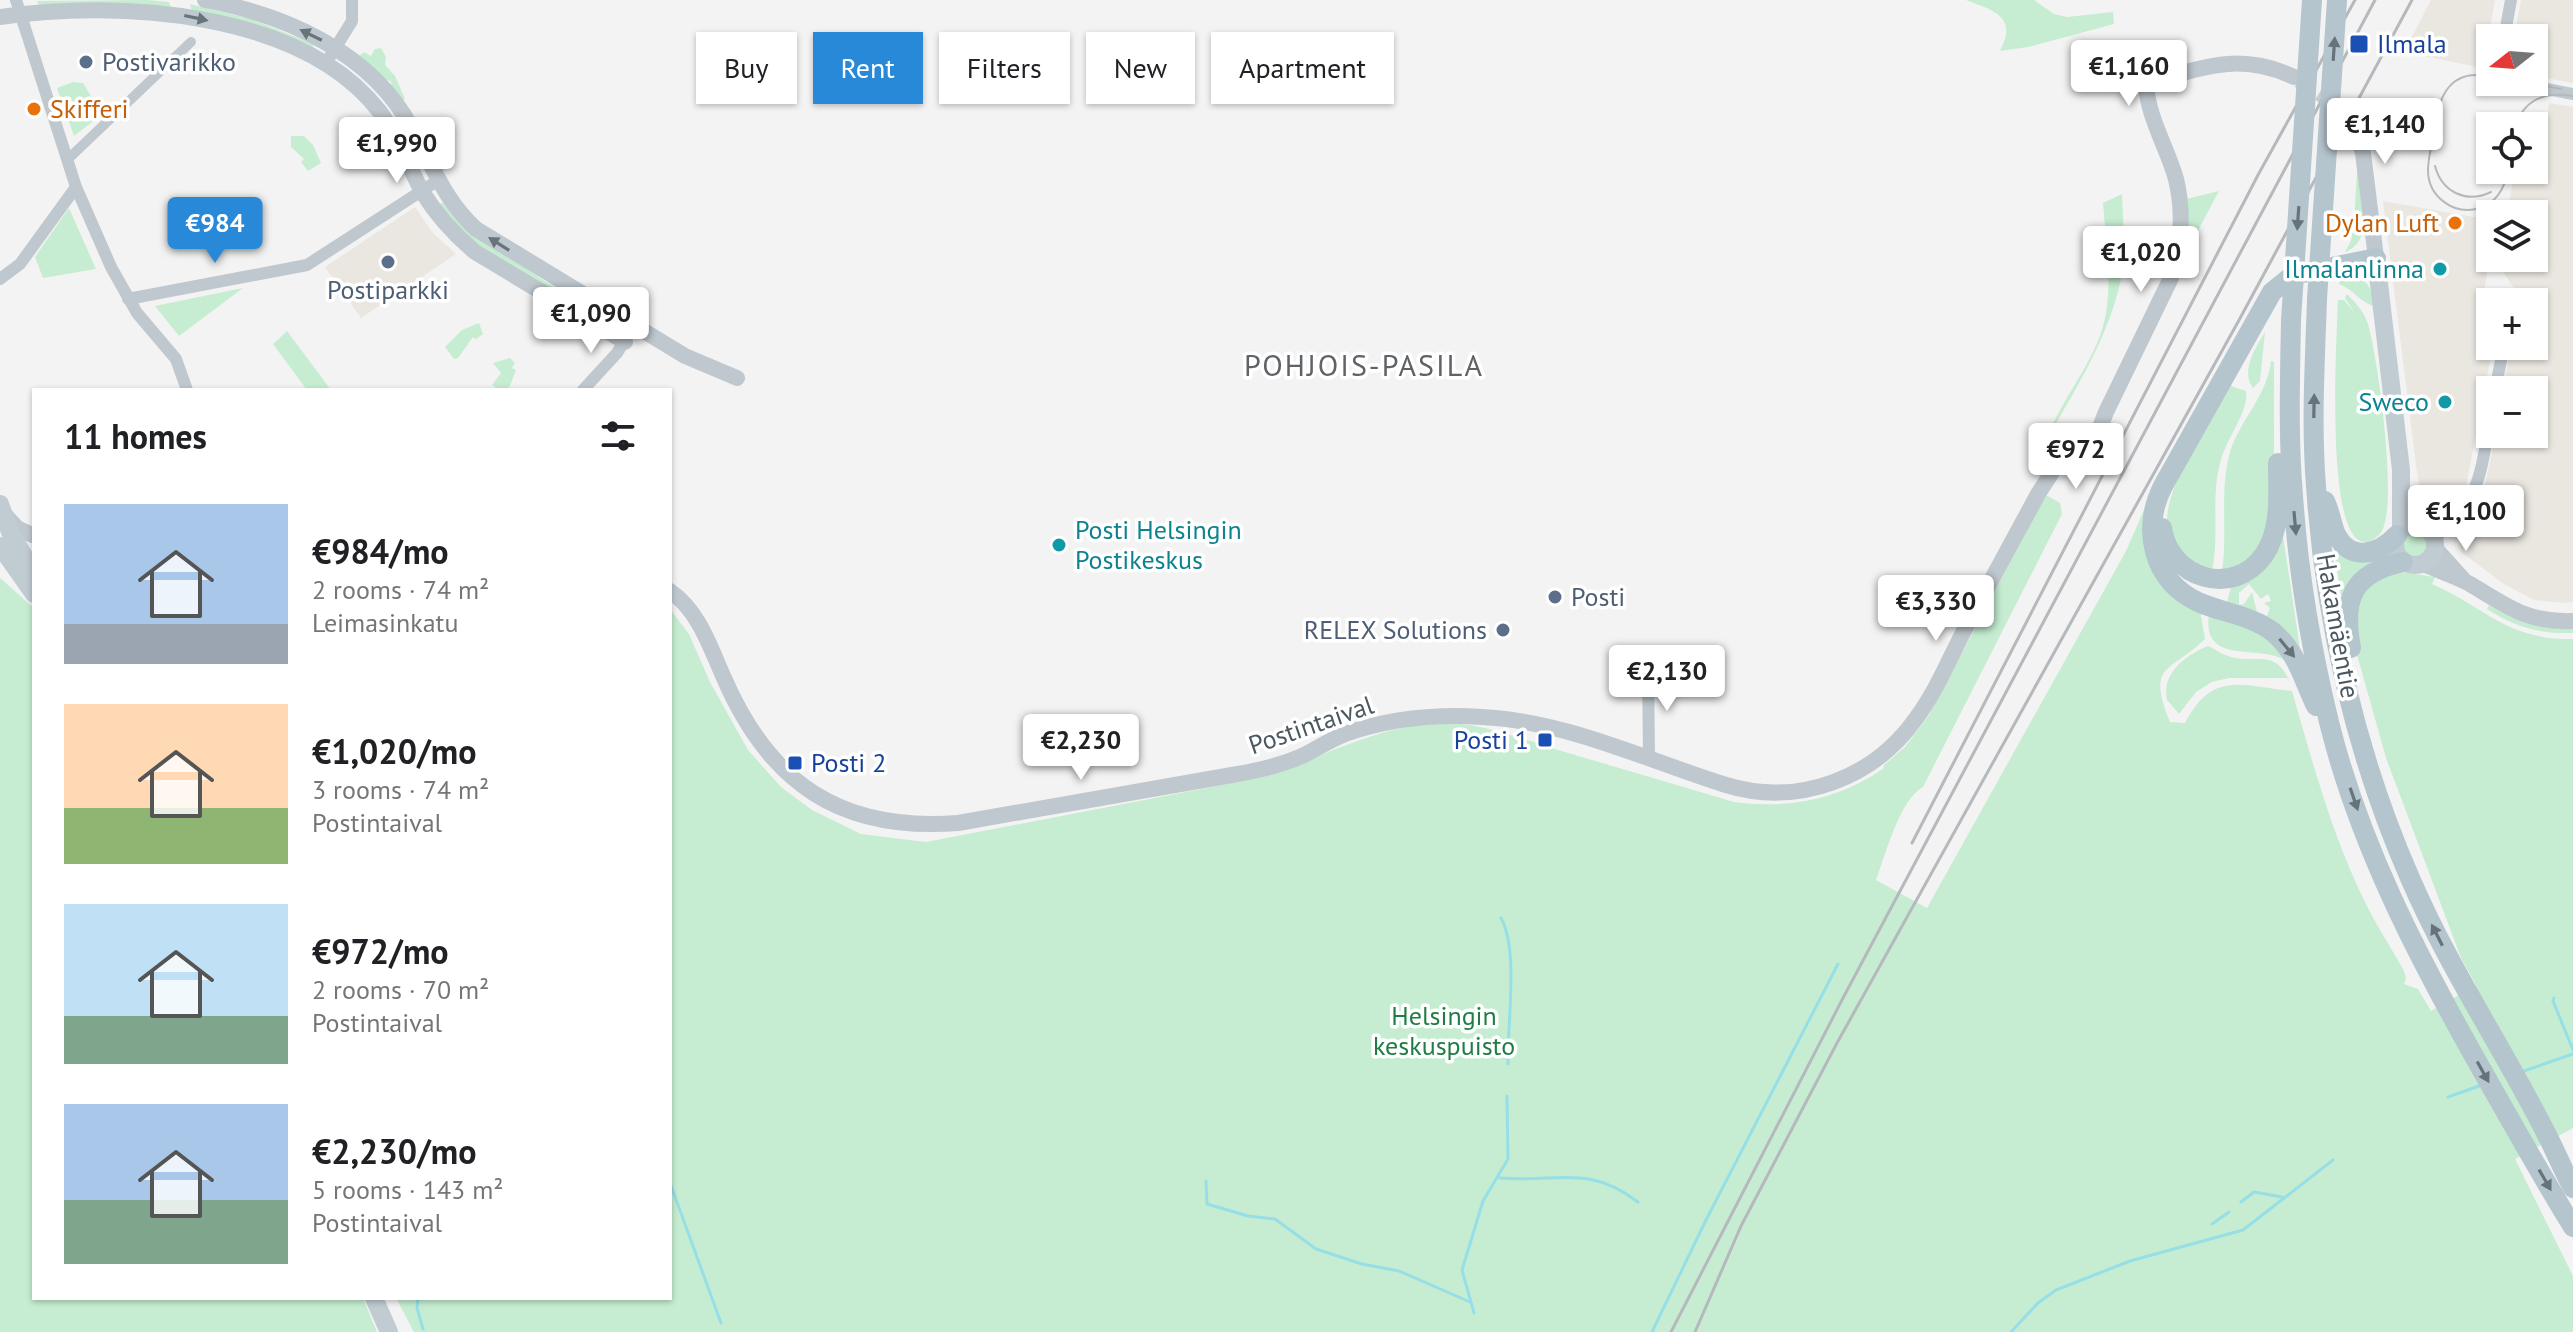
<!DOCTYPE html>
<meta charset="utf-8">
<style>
:root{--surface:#fff;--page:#f6f6f6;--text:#202124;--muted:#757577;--accent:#2889d9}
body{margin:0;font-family:"PT Sans",sans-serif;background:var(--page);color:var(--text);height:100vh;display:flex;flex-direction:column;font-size:30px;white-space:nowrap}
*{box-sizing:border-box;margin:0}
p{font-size:26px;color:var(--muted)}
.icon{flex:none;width:44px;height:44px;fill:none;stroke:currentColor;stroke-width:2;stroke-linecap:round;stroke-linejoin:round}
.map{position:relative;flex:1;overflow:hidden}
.details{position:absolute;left:32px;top:388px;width:640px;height:912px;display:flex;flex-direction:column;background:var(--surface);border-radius:0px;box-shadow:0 2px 6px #0004}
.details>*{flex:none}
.banner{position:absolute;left:696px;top:32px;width:760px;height:72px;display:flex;gap:16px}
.needle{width:52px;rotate:253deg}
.buttons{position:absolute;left:2476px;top:24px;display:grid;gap:16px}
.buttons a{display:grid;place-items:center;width:72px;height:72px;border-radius:0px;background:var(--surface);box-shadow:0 2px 6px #0004;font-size:40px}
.price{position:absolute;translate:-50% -68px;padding:0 18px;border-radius:8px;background:#fff;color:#222;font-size:26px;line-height:52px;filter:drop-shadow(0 2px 4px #0008)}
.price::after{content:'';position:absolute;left:50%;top:48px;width:24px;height:18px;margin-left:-12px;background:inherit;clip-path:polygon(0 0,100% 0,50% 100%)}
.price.selected{background:var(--accent);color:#fff}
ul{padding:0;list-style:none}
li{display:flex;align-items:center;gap:24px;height:200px;padding:0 32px}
li span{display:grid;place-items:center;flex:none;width:224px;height:160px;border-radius:0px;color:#555}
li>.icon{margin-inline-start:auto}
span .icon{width:96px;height:96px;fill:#fffc;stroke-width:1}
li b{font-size:34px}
h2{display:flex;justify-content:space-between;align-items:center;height:96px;padding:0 32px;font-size:34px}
.chip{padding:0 28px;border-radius:0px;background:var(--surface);box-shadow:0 2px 6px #0004;font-size:28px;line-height:72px}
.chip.selected{background:var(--accent);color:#fff}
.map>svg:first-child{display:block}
.commercial{fill:#eae7e1}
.green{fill:#c6edd1;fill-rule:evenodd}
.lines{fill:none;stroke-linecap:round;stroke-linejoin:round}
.stream{stroke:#96dfe7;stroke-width:3}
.tertiary-tunnel{stroke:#caccce;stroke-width:16;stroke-dasharray:16 8;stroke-linecap:butt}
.pedestrian{stroke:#bfc8ce;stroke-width:10}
.minor{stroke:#bfc8ce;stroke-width:12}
.tertiary{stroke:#bfc8ce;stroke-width:16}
.secondary{stroke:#c0cbd2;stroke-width:18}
.primary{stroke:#b5c5ce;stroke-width:20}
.tram{stroke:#b5b8bc;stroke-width:2}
.rail{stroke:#b5b8bc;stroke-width:3}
.primary-bridge{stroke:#b5c5ce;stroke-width:20}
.oneway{fill:#68747b}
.oneway2{fill:#66737b}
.transit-dot{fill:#1a4fb4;stroke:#fff;stroke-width:3}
.service-dot{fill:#5c6f8a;stroke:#fff;stroke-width:3}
.food-dot{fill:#e8710a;stroke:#fff;stroke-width:3}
.culture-dot{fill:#0f9aa8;stroke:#fff;stroke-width:3}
.labels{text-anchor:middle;stroke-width:7;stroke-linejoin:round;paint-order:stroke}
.transit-label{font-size:26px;fill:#164399;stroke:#fff;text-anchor:start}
.service-label{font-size:26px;fill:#4e5e75;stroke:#fff;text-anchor:start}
.food-label{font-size:26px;fill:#c56008;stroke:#fff;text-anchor:start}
.culture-label{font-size:26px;fill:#0d838f;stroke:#fff;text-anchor:end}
.street-label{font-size:26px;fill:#4b585f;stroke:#fff}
.park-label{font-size:26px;fill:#1f7d44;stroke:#fff}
.quarter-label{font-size:30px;letter-spacing:2px;fill:#5f6367;stroke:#fff}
</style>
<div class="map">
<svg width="2573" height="1332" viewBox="0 0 2573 1332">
<rect width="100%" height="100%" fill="#f4f3f3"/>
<path class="commercial" d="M2431 0H2495L2483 68 2404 52Z
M2521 0H2573V83L2534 76V38H2514Z
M2549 103 2573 107V602L2564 603 2534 600 2504 584 2461 552 2459 528 2472 514 2483 494 2496 434H2534V390H2503L2511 346H2534V302H2519L2520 297 2497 263 2498 258H2534V214H2507L2515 170H2534V127L2545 129Z
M2383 201 2490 220V258L2476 334 2490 337V346H2493L2486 381 2466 487 2455 500 2437 509 2427 506 2423 499 2417 473Z
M415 207 433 233 456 254 361 318 325 267Z"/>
<path class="green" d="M148 0 169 2 171 8 39 7 37 1Z
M1966 0H2034L2054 14 2067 17 2113 12 2114 24 2028 47 2000 51C2018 16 1994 11 1966 0Z
M190 4 251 19 314 44 312 49 192 11Z
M381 48 386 57 385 65 395 76 405 99 402 100 392 87 391 81 386 80 359 56 364 52 371 56 375 49Z
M73 82 83 83 102 114 74 136 57 88Z
M291 136H304L313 145 321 163 308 171 301 162 304 159 291 147Z
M2359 170C2362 195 2376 240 2345 252L2351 241 2354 224 2357 171Z
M2219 191 2185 255 2186 199Z
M2122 194C2123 222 2126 252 2121 279 2109 337 2075 390 2046 441 2058 406 2084 375 2098 341 2116 298 2106 247 2103 203Z
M443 202 456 219 547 283 608 321 607 323 479 246 438 206Z
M69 208 96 269 43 278 35 257Z
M2340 273C2361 273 2374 284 2373 306 2360 302 2353 289 2339 284Z
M243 288 179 336 155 306Z
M2347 294C2356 303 2364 312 2368 324 2377 354 2401 515 2379 535 2322 586 2337 340 2337 321L2338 300H2344L2354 312 2345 298Z
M479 323 483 334 476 339 473 337 458 358 454 359 445 347 462 330Z
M287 331 328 386 331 390H307L273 344Z
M2265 332 2260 381 2253 388C2240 371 2256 347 2265 332Z
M510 358 515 363 512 368 516 370 510 386 505 390H499L492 385 501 373 493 363Z
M2271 361 2274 362V483L2268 532 2249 562 2222 571C2228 532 2219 491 2230 452 2240 420 2267 396 2271 361Z
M2228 385 2246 391C2250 409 2226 440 2221 460 2210 496 2220 534 2212 571L2186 562C2180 552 2171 540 2168 529 2159 496 2211 416 2228 385Z
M2046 495 2060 503 2062 514 1923 787C1900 799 1885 856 1876 880L1927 908 2126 551 2150 496 2143 522 2200 610 2205 639C2170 673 2146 663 2170 722L2185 723C2213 670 2241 686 2292 691 2313 764 2333 839 2367 906 2378 928 2392 949 2404 971L2406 978 2404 984 2418 989 2431 1011 2476 985 2461 958 2386 758 2354 644 2362 589 2394 571 2435 577 2432 584C2487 608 2506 640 2573 639V1128L2515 1159 2573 1276V1332H414L396 1298H670V609L689 634 710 682 748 750 781 787 812 810 861 834 926 842 1263 777C1317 759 1366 732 1423 724 1471 717 1520 739 1565 752 1622 769 1678 785 1734 802 1789 809 1838 800 1884 768L1883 766 1905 747 1929 715Z
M2402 545a12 12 0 1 1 24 0a12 12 0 1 1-24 0Z
M2283 536 2301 655 2226 605 2232 584ZM2249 584 2261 599 2268 594 2271 601 2264 603 2270 608 2266 618 2257 612 2252 592 2244 604 2239 605V593Z
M2334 548 2387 553 2390 560 2342 602Z
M0 578 34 608V1298H363L377 1332H0Z
M2489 605C2517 622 2541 629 2573 629V633C2540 634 2514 627 2487 609Z
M2209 614 2262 632 2286 661C2261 643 2201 667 2209 614Z
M2208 646C2216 649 2222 655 2231 657 2258 664 2275 648 2290 682L2287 678H2229L2212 682 2196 692 2179 714 2167 700C2161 673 2186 655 2208 646Z"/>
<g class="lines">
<path class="stream" d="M1501 918C1519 950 1507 1025 1508 1064
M2554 998 2553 1001 2573 1050
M2521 1072 2573 1054
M2448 1097 2482 1085
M1500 1178C1556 1183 1587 1163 1638 1202
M1206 1181 1207 1204 1248 1216 1275 1219 1316 1249 1362 1264 1399 1271 1470 1302
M670 1183 721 1323
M2241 1202 2254 1192 2282 1197
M2212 1224 2229 1212
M418 1298 417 1308 423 1329
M1474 1313 1462 1270 1483 1201 1508 1159 1507 1096
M1652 1332 1706 1220 1838 964
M2011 1332 2038 1303 2056 1290 2130 1261 2243 1230 2333 1160"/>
<path class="tertiary-tunnel" d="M2299 80 2332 101 2354 125"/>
<path class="pedestrian" d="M67 160 191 42"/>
<path class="minor" d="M16 0 76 187 111 267 137 313 176 359 187 390
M2504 38 2511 0
M326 63 352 21V0
M2511 82 2573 94
M0 279 20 264 76 187
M128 299 307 265 437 181
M583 390 617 353 635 324
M2495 390 2504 346
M2426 527 2441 518 2457 513
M2435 537C2481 499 2480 475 2490 420
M1648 666 1649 759"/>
<path class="tertiary" d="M205 0C285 15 371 52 411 127 432 164 444 200 476 229L685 356 737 378
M0 17C118 0 301 10 380 112 398 136 408 166 423 193 437 216 454 234 475 252L625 342
M2354 125 2363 153 2376 258
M2068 462 2085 457 2092 448 2106 412 2171 278C2181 247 2184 212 2176 179 2167 147 2148 118 2146 84 2201 68 2239 51 2294 77
M2051 474 2047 468 2051 457 2061 455 2068 462
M5 515 17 528 32 535
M2436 549 2463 579
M2424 564C2439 571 2455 576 2470 584 2507 606 2527 623 2573 621
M670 591C699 611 710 647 724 678 770 784 841 832 958 823L1232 775C1257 771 1279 766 1302 756 1316 749 1330 740 1345 734 1388 719 1437 714 1482 717 1566 721 1646 760 1726 785 1798 807 1874 779 1917 717 1937 690 1950 657 1966 627 1990 583 2014 539 2038 494L2051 474"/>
<path class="secondary" d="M2376 258 2401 470V530
M0 504 10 532 34 573
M2395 545a20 20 0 1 1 40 0a20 20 0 1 1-40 0Z
M0 546 34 594
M374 1298 389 1332"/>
<path class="primary" d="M2317 299C2315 361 2311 424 2316 486 2325 620 2356 755 2410 878 2449 969 2505 1051 2549 1139 2557 1155 2564 1172 2573 1188
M2291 320C2290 378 2288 437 2293 495 2298 572 2311 648 2329 722 2359 844 2418 957 2479 1065 2510 1119 2540 1174 2573 1227
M2325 501C2330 511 2331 522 2335 532 2349 563 2378 555 2397 535
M2162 528C2169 578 2233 599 2264 555 2282 528 2278 494 2278 463
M2351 648C2342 599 2352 573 2403 562
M2316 706C2303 679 2297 652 2273 632 2251 615 2223 613 2198 602 2152 580 2141 529 2163 486L2272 292 2293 275 2376 258"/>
<path class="tram" d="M2490 76C2477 74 2465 74 2454 82 2439 94 2437 115 2434 133 2432 145 2428 158 2428 170 2428 197 2454 216 2480 208 2498 202 2505 187 2508 170
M2524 82 2561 89
M2516 126C2524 98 2547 92 2573 96
M2435 166C2442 192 2466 204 2491 192"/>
<path class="rail" d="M1912 843 2258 175 2355 0
M1671 1332 1843 998 2375 0
M1695 1332 1741 1226 1837 1043 2238 322 2412 0"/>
<path class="primary-bridge" d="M2317 299 2337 0
M2291 320 2312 0"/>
</g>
<defs><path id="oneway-solid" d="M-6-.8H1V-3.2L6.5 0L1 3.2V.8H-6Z" transform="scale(2)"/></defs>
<g class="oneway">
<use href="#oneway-solid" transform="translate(196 18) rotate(12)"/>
<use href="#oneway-solid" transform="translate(311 35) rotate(-154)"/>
<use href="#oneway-solid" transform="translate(499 244) rotate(-148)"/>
</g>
<g class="oneway2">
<use href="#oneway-solid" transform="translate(2334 49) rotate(-86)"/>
<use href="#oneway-solid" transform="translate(2298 218) rotate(94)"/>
<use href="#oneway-solid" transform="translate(2314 406) rotate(-89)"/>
<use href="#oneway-solid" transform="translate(2295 523) rotate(85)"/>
<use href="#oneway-solid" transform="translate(2287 648) rotate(51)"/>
<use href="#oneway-solid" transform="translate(2354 799) rotate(71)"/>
<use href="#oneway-solid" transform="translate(2437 935) rotate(-117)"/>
<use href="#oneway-solid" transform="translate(2483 1072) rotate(61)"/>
<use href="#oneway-solid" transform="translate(2545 1180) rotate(60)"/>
</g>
<g class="transit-dot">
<rect x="2349" y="34" width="20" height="20" rx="4"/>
<rect x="1537" y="732" width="16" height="16" rx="4"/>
<rect x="787" y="755" width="16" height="16" rx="4"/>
</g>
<g class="service-dot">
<circle cx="86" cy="62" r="8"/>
<circle cx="388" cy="262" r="8"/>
<circle cx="1555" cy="597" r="8"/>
<circle cx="1503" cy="630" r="8"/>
</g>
<g class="food-dot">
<circle cx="34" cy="109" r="8"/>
<circle cx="2455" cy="223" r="8"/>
</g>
<g class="culture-dot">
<circle cx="2440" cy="269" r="8"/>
<circle cx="2445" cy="402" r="8"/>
<circle cx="1059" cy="545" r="8"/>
</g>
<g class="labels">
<g class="transit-label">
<text x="2377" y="53">Ilmala</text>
<text x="1529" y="749" text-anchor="end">Posti 1</text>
<text x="811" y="772">Posti 2</text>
</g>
<g class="service-label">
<text x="102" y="71">Postivarikko</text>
<text x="388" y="299" text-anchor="middle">Postiparkki</text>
<text x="1571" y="606">Posti</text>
<text x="1487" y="639" text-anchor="end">RELEX Solutions</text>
</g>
<g class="food-label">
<text x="50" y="118">Skifferi</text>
<text x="2439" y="232" text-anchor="end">Dylan Luft</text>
</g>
<g class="culture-label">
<text x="2424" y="278">Ilmalanlinna</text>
<text x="2429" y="411">Sweco</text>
<text x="1075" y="539" text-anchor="start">Posti Helsingin<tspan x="1075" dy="30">Postikeskus</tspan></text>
</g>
<g class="street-label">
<text transform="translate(2338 626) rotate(80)" y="9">Hakamäentie</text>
<text transform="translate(1311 725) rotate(-19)" y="9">Postintaival</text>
</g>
<g class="park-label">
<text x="1444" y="1025">Helsingin<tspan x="1444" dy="30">keskuspuisto</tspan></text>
</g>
<g class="quarter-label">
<text x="1364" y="376">POHJOIS-PASILA</text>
</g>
</g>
</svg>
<div class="buttons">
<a><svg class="needle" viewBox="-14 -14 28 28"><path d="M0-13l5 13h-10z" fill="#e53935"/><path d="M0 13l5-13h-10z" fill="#757577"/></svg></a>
<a><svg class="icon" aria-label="locate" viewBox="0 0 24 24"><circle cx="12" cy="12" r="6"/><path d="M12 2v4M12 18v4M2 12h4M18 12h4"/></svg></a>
<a><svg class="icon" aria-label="layers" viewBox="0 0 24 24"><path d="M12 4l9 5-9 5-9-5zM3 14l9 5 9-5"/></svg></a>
<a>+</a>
<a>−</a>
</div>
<b class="price" style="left:2129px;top:108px">€1,160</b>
<b class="price" style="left:2385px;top:166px">€1,140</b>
<b class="price" style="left:397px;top:185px">€1,990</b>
<b class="price selected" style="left:215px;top:265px">€984</b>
<b class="price" style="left:2141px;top:294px">€1,020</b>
<b class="price" style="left:591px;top:355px">€1,090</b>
<b class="price" style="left:2076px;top:491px">€972</b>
<b class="price" style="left:2466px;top:553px">€1,100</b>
<b class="price" style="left:1936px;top:643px">€3,330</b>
<b class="price" style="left:1667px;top:713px">€2,130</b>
<b class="price" style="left:1081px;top:782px">€2,230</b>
<div class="banner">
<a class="chip">Buy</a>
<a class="chip selected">Rent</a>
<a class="chip">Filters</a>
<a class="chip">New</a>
<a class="chip">Apartment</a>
</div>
<section class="details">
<h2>11 homes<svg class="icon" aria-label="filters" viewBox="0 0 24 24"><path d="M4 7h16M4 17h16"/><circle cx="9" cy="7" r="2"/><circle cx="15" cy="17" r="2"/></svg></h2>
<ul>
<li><span style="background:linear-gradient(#a9c7e8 75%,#9aa5b1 0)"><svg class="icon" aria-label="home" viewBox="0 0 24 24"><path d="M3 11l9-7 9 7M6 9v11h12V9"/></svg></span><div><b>€984/mo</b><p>2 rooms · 74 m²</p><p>Leimasinkatu</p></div></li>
<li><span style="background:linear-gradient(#ffd9b3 65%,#8fb573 0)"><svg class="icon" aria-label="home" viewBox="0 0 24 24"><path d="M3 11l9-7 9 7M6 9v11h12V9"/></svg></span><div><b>€1,020/mo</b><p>3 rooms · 74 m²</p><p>Postintaival</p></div></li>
<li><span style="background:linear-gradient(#bfe0f5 70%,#7fa58c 0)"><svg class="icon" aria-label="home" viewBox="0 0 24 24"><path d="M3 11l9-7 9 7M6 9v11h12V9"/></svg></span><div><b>€972/mo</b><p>2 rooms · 70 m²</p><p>Postintaival</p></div></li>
<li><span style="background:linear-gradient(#a9c7e8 60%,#7fa58c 0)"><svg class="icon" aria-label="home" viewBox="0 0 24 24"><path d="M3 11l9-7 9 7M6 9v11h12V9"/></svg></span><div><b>€2,230/mo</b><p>5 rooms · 143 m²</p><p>Postintaival</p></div></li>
</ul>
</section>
</div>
